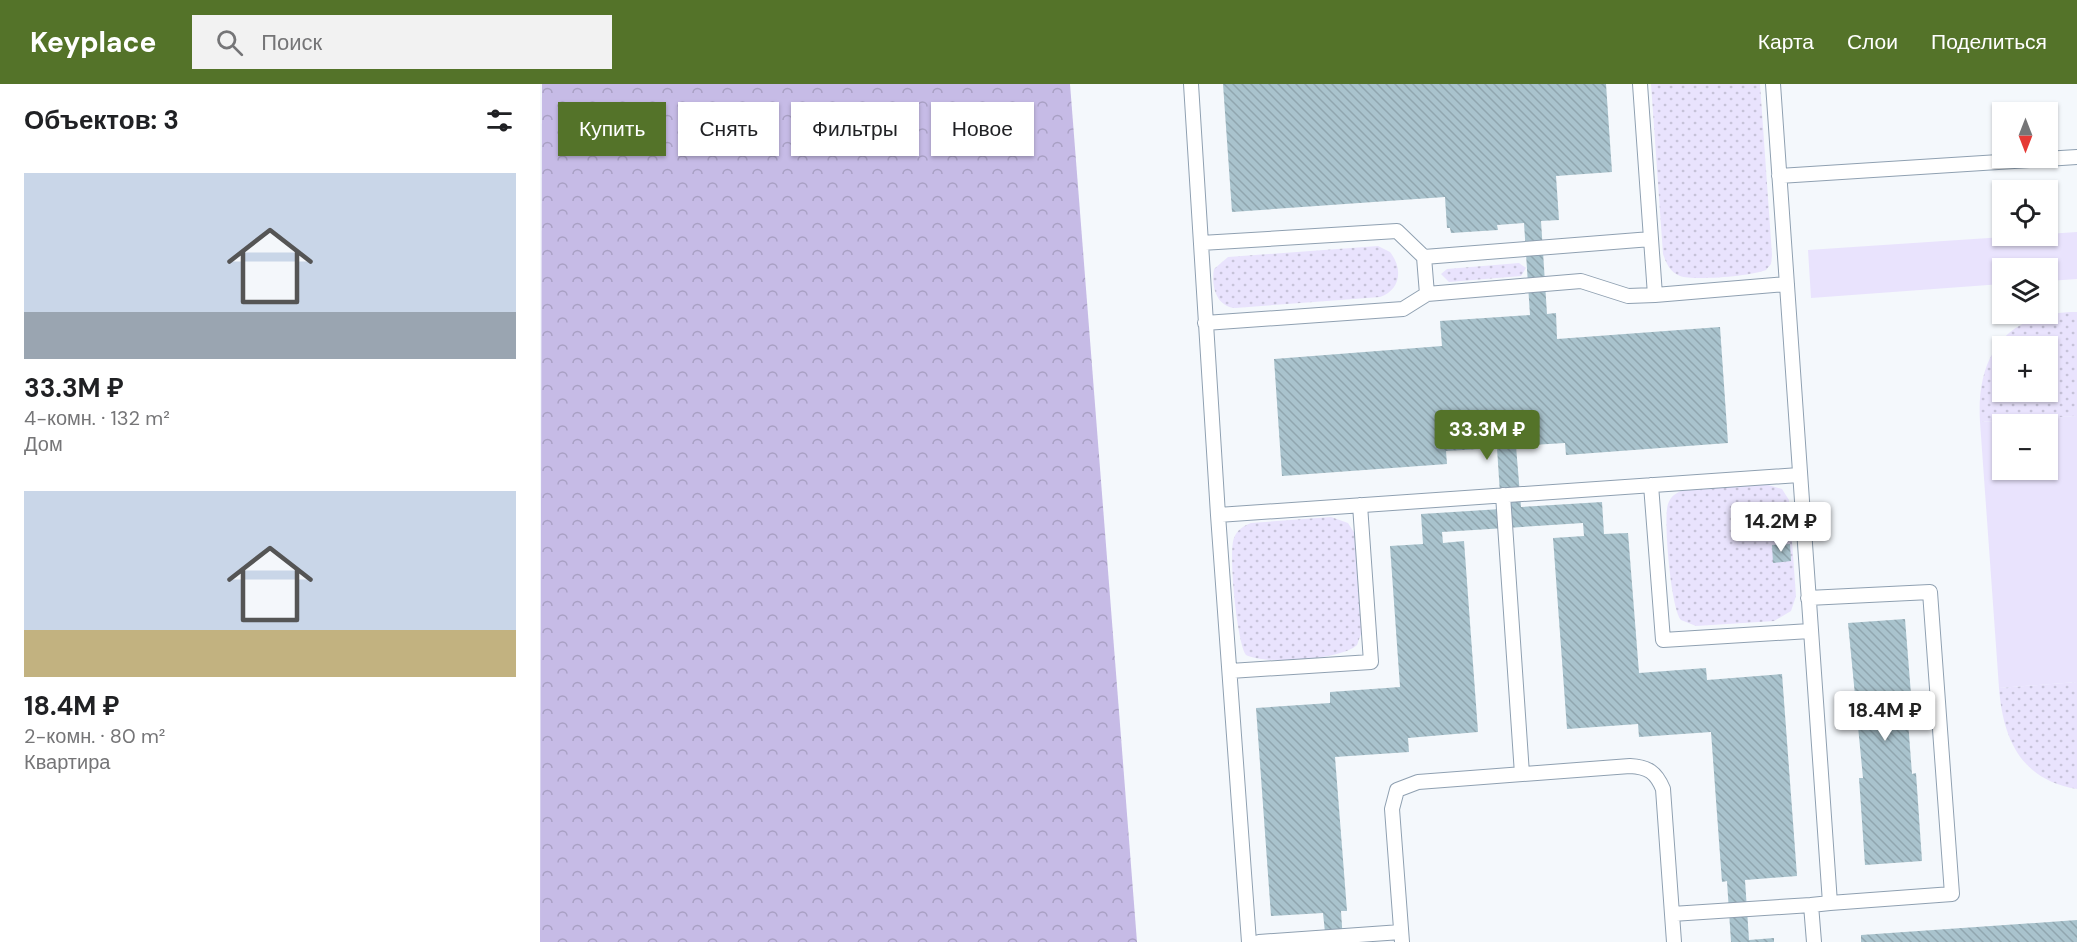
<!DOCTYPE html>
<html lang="ru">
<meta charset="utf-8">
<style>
:root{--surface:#fff;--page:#f2f2f2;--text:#202124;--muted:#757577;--accent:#547329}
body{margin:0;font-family:"DM Sans",sans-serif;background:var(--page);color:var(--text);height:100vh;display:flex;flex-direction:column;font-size:22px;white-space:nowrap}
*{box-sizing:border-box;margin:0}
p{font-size:20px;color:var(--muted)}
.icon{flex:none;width:33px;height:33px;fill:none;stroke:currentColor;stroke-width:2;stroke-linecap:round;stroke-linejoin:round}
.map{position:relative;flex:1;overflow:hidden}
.panel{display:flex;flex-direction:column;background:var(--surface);width:540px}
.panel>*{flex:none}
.banner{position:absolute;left:18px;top:18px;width:570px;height:54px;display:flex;gap:12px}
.needle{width:39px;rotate:180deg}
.buttons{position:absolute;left:1452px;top:18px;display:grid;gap:12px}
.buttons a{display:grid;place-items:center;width:66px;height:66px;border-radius:0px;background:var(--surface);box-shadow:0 2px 4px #0004;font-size:30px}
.price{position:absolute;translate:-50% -51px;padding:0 14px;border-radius:6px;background:#fff;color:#222;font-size:20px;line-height:39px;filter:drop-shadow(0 2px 3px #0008)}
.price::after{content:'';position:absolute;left:50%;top:36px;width:18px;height:14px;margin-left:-9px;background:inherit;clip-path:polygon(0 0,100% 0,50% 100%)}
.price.selected{background:var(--accent);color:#fff}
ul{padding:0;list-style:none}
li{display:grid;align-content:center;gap:12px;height:318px;padding:0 24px}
li span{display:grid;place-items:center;height:186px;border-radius:0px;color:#555}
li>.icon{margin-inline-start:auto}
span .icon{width:108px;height:108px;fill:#fffc;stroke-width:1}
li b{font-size:26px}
h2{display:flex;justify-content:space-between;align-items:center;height:72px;padding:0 24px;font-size:26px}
.tag{padding:0 21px;border-radius:0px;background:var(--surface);box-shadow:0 2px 4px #0004;font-size:21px;line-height:54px}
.tag.selected{background:var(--accent);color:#fff}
header{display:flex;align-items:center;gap:36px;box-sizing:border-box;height:84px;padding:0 30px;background:var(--accent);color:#fff}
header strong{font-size:28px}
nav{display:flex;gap:33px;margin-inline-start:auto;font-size:21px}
.search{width:420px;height:54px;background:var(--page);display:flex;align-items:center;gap:15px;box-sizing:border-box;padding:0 21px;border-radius:0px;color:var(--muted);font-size:22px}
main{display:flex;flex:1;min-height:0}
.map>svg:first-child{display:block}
.grass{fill:url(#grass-dots);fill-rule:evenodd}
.forest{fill:url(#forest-crowns)}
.pitch{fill:#e9e3fd;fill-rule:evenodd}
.building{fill:url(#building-back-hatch)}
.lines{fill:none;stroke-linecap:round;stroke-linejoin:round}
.service-casing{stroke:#8fa0b1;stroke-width:16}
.service{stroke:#fff;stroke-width:14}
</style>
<header>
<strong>Keyplace</strong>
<div class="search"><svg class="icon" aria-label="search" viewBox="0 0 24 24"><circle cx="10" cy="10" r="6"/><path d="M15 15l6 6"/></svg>Поиск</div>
<nav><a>Карта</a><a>Слои</a><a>Поделиться</a></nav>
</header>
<main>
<section class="panel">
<h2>Объектов: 3<svg class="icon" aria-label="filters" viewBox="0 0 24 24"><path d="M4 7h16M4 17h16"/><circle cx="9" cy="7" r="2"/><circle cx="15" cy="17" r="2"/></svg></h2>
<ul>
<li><span style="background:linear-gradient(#c9d6e8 75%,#9aa5b1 0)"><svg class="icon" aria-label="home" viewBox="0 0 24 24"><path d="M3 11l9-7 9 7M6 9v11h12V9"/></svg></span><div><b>33.3M ₽</b><p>4-комн. · 132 m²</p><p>Дом</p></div></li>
<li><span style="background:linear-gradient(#c9d6e8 75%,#c2b280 0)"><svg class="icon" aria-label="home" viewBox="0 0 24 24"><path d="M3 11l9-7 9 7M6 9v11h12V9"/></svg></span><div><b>18.4M ₽</b><p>2-комн. · 80 m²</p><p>Квартира</p></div></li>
</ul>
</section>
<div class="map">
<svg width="1537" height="858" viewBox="0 0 1537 858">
<defs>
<pattern id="grass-dots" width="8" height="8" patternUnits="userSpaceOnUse" patternTransform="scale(1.5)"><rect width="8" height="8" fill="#e9e3fd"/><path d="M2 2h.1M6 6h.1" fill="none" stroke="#c6c2d8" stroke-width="1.8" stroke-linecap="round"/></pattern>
<pattern id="forest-crowns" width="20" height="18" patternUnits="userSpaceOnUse" patternTransform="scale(1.5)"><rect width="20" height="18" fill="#c6bbe6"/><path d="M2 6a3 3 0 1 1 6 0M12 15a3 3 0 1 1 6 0" fill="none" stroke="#a9a0c4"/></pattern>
<pattern id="building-back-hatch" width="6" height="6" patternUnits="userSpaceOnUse" patternTransform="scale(1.5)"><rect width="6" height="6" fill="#a9c3cd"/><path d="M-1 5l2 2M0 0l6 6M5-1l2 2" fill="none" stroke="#90a6af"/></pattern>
</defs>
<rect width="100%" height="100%" fill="#f4f8fc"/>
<path class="grass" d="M1111 0H1220L1232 171 1231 180 1226 186C1212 192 1153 197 1140 192 1130 188 1126 179 1123 170Z
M838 162 850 168C863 184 861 206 840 213L695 224C676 222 671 202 674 185L688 173Z
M979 179 986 184 981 192 909 198 901 190 907 185Z
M1537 228V332L1440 338C1436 271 1466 228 1537 228ZM1462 262H1508V308H1462Z
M1225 400 1242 405 1249 416 1256 512 1251 527 1234 537 1156 542 1141 536C1131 526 1123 434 1128 420 1131 411 1138 408 1146 405Z
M791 433 808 439 815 450 822 547 817 561C801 576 725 581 706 571 697 560 688 468 694 454 697 446 703 442 711 439Z
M1537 598V705C1481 696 1463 655 1459 604Z"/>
<path class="forest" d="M2 0H530L597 858H0Z"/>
<path class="pitch" d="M1537 148V195L1508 197V184H1462V200L1271 214 1268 166Z
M1537 332V598L1459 604 1440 338ZM1462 340H1508V386H1462Z"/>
<path class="building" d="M683 0H1066L1072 88 1016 92 1019 136 1001 137 1007 230 1016 229 1017 255 1180 243 1188 359 1026 371 1025 359 976 362 981 423 1062 418 1064 450 1088 449 1099 589 1166 584 1167 596 1242 590 1257 792 1205 796 1209 856 1234 854V858H1191L1187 797 1182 798 1171 648 1099 653 1098 640 1027 645 1013 454 1044 452 1043 439 902 448 903 459 924 457 938 648 868 654 869 668 795 673 807 827H801L803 858H786L783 829 731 832 716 624 790 619V608L860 603 850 462 883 460 881 430 961 425 957 364 906 367 907 380 742 392 734 275 902 262 900 237 990 231 984 139 957 141 958 146 911 149 910 144H907L905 113 692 128Z
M1250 460 1251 477 1233 479 1232 461Z
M1365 535 1372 623 1367 624 1372 690 1376 689 1382 777 1325 781 1319 694H1323L1308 539Z
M1537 836V858H1321V851Z"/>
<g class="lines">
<g class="service-casing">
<path id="service" d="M651 0 678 431 709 858
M1100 0 1115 211 1247 200
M1233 0 1290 819 1271 821 1274 858
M1239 92 1537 73
M661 159 857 147 884 173 1111 155
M884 173 887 210
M665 239 863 225 887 210 1041 197 1088 212 1115 211
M1111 401 1123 556 1270 547
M963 411 982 690
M678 431 1259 391
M1268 514 1390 508 1412 810 1290 819
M690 587 831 578 820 421
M1132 830 1271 821
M719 858 861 848
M862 858 852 725 857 706 878 698 1090 682C1108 683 1116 688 1123 705L1134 858"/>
</g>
<use href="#service" class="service"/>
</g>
</svg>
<div class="buttons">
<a><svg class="needle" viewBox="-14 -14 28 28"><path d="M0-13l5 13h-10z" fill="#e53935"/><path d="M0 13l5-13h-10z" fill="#757577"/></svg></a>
<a><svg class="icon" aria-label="locate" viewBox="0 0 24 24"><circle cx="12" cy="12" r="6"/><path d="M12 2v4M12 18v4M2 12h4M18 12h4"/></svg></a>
<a><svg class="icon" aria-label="layers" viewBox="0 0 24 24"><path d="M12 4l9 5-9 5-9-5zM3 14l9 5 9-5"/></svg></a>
<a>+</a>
<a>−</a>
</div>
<b class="price selected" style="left:947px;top:377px">33.3M ₽</b>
<b class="price" style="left:1241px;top:469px">14.2M ₽</b>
<b class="price" style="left:1345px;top:658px">18.4M ₽</b>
<div class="banner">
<a class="tag selected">Купить</a>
<a class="tag">Снять</a>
<a class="tag">Фильтры</a>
<a class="tag">Новое</a>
</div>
</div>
</main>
